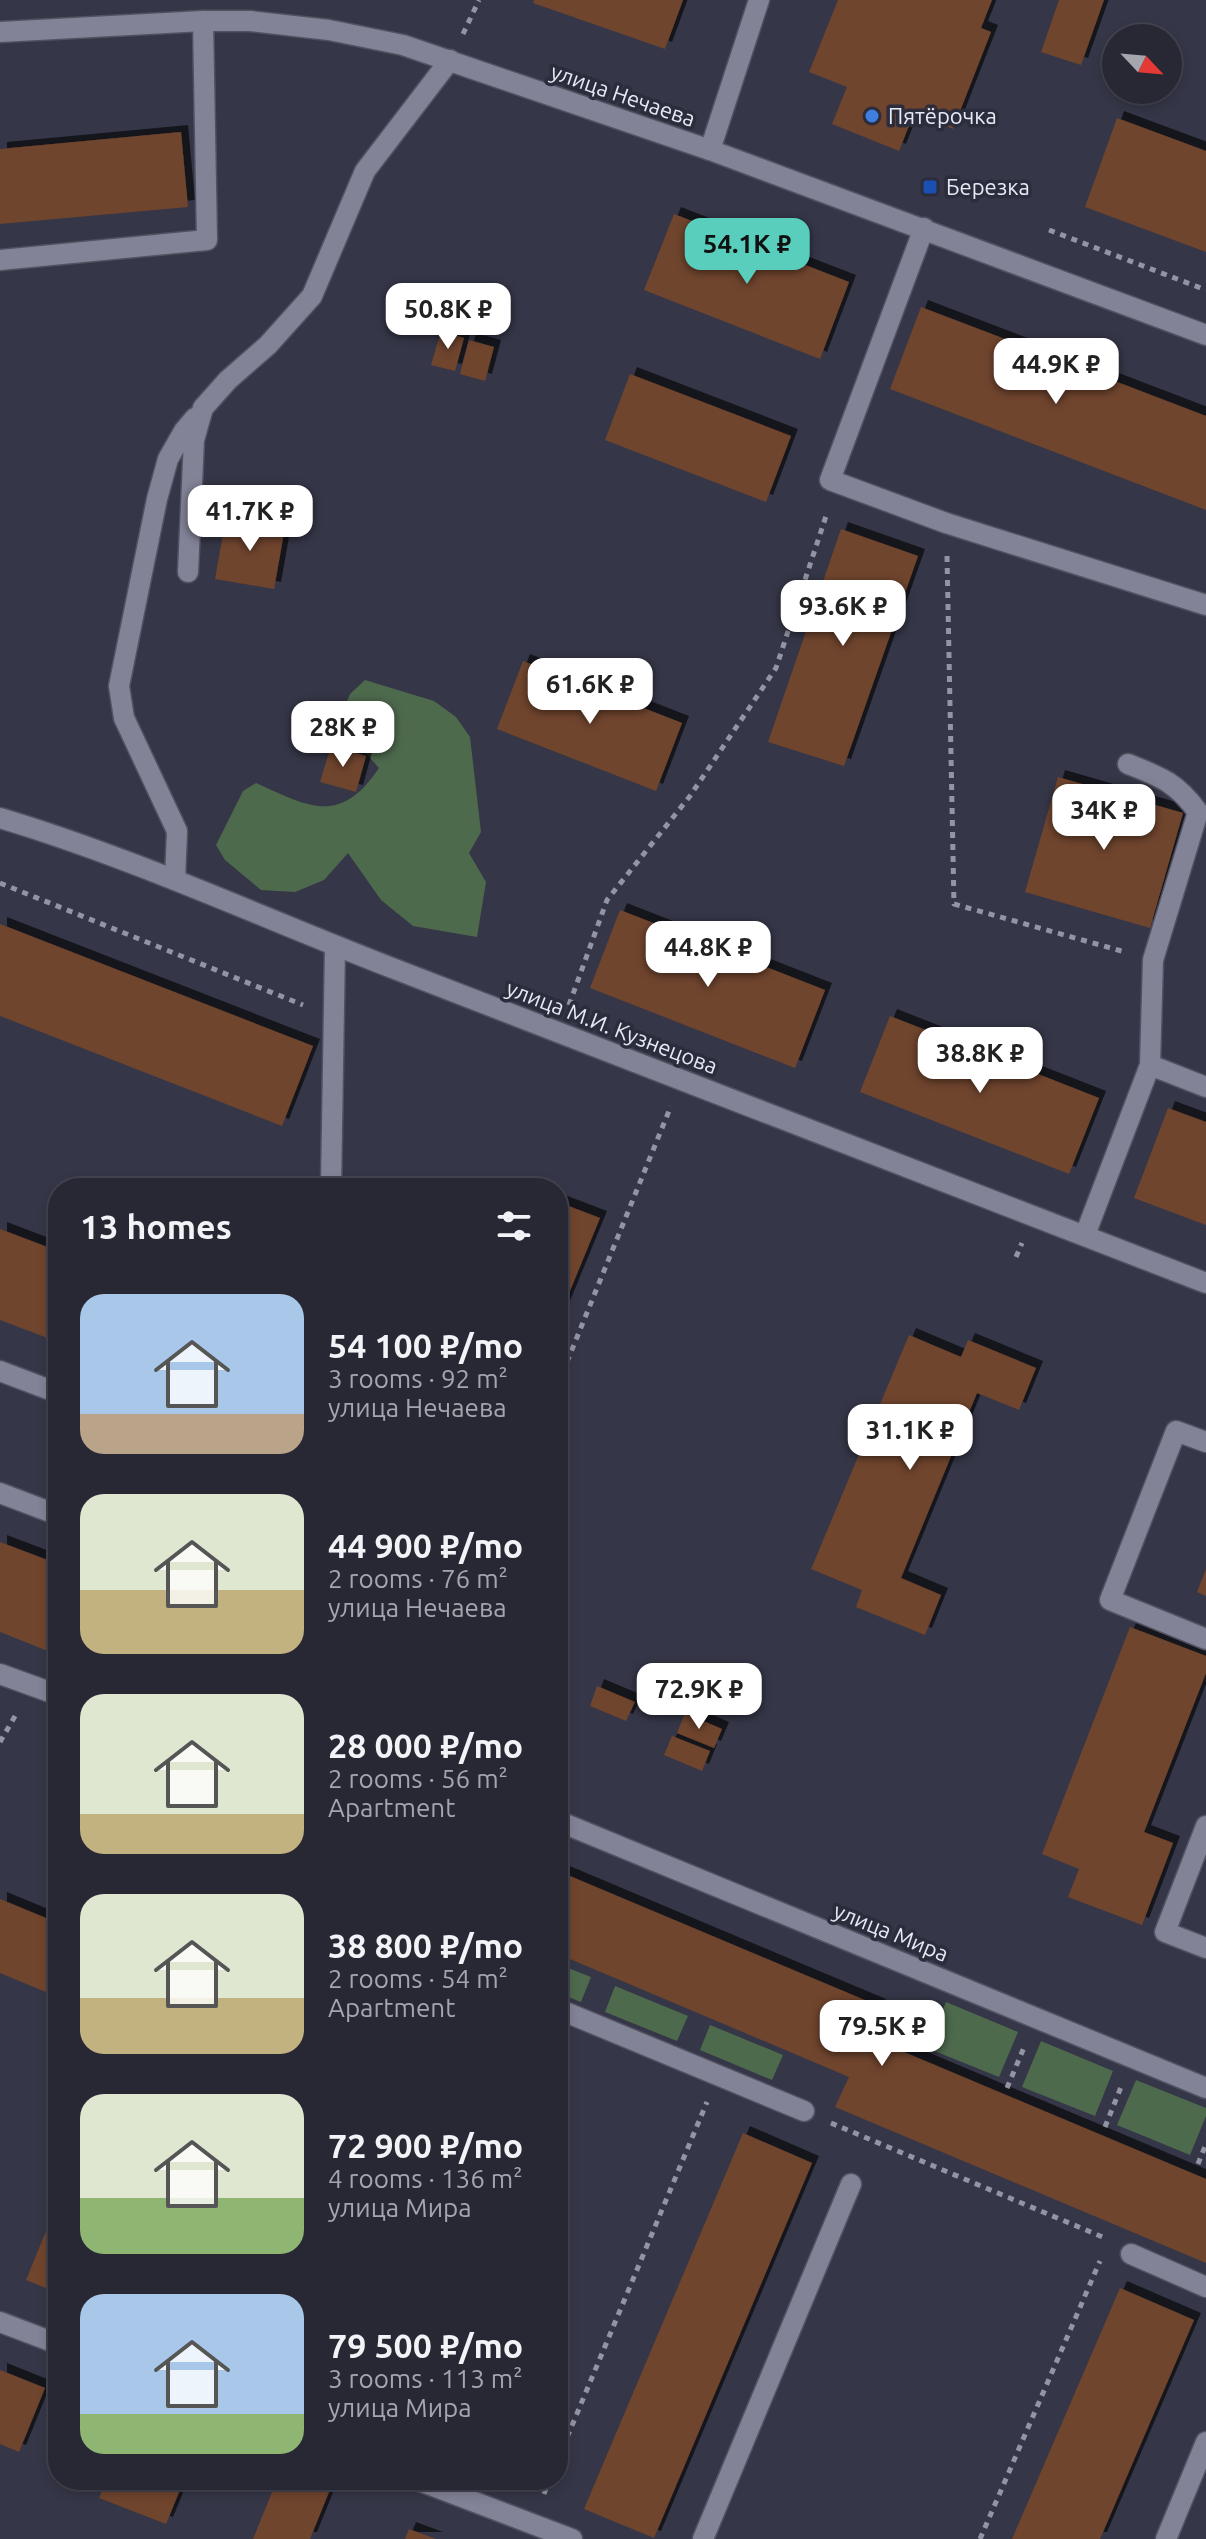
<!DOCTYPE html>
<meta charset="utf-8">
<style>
:root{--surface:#282835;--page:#30303d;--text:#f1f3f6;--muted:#a5a6ad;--line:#444450;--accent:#5acebd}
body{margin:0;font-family:Ubuntu,sans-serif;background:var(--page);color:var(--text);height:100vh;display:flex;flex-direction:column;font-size:30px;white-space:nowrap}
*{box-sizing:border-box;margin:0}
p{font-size:26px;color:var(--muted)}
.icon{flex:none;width:44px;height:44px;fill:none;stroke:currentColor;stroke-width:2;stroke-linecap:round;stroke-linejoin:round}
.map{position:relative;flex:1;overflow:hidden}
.side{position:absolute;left:48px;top:1178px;width:520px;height:1312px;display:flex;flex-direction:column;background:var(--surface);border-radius:32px;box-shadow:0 4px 12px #0003,0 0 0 2px var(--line)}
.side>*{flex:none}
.needle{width:52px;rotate:116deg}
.controls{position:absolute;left:1102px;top:24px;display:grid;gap:16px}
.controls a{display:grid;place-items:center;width:80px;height:80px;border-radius:50%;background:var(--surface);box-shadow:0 4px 12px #0003,0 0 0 2px var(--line);font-size:40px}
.price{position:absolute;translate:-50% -68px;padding:0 18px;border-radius:16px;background:#fff;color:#222;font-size:26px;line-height:52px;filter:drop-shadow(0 2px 4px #0008)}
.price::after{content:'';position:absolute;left:50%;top:48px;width:24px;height:18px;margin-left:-12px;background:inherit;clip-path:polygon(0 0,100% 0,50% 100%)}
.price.selected{background:var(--accent);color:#111}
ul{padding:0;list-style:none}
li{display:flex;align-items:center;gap:24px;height:200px;padding:0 32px}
li span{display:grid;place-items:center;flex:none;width:224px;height:160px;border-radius:24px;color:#555}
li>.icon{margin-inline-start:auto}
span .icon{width:96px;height:96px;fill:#fffc;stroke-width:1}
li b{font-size:34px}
h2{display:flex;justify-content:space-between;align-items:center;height:96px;padding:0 32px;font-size:34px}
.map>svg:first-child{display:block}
.green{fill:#4e6a4d}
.building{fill:#70442d;filter:url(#shadow)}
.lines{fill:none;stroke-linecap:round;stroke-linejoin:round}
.service-casing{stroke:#515261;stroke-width:23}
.minor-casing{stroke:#515261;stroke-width:23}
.tertiary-casing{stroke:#515261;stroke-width:23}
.path{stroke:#9495a4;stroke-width:5;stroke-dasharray:6 6;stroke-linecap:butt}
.service{stroke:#828397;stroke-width:20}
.minor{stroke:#828397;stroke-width:20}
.tertiary{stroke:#828397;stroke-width:20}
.shop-dot{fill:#3f7fe0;stroke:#2b2c3c;stroke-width:3}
.transit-dot{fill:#1a4fb4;stroke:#2b2c3c;stroke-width:3}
.labels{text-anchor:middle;stroke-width:7;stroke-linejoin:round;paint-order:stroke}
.street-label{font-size:22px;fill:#e8e9f5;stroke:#2b2c3c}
.poi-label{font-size:22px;fill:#e8e9f5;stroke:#2b2c3c;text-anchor:start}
</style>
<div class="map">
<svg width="1206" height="2539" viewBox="0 0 1206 2539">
<defs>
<filter id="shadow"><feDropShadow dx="7" dy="-7" stdDeviation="0" flood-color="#0009"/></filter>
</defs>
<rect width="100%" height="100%" fill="#353647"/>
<path class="green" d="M365 680 434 701 456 717 470 737 481 832 469 853 486 882 477 937 413 926 381 900 348 853 324 880 295 892 261 890 225 860 216 845 243 791 256 783C309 807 340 826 379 768L354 740 342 713 350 694Z
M558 1964 591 1977 581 2002 558 1993Z
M615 1986 688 2016 677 2041 605 2012Z
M946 2002 1018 2032 999 2077 927 2048Z
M710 2025 783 2055 772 2080 700 2050Z
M1041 2041 1113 2071 1095 2116 1022 2087Z
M1136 2080 1206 2108V2116L1190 2155 1117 2125Z"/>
<path class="building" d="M534 0H683L665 49 533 3Z
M838 0H992L981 28 991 32 953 129 914 113 899 151 832 124 847 87 809 72Z
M1059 0H1104L1081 65 1041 52Z
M1117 118 1206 151V252L1085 207Z
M181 132 188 207 0 224V149Z
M674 214 849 282 820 359 644 290Z
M921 307 1206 416V510L890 389Z
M441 331 464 338 455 371 431 365Z
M469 340 494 347 485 381 460 374Z
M630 374 791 436 766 502 605 440Z
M226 517 285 527 274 589 215 579Z
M841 529 918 556 844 766 768 742Z
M523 661 682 723 656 791 497 729Z
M331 746 366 756 356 792 320 782Z
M1058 777 1183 813 1150 928 1025 892Z
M620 910 825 990 795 1068 590 988Z
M0 924 313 1046 282 1126 0 1016Z
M890 1016 1099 1098 1069 1174 860 1092Z
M1168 1108 1206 1122V1225L1134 1198Z
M558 1202 600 1218 558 1320Z
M0 1229 58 1251V1342L0 1320Z
M909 1335 961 1357 968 1340 1036 1368 1019 1410 977 1393 901 1578 941 1595 925 1635 856 1607 862 1590 811 1569Z
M0 1542 58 1564V1655L0 1632Z
M1206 1569V1596L1197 1592Z
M1130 1627 1206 1656V1673L1144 1832 1173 1843 1142 1925 1068 1897 1079 1869 1042 1854Z
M597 1686 635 1702 626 1721 590 1706Z
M685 1713 722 1729 714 1748 677 1733Z
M672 1736 710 1751 702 1771 664 1755Z
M558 1871 879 2006 866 2036 1206 2179V2263L835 2107 849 2077 558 1954Z
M0 1899 58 1923V1997L0 1973Z
M743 2133 812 2163 654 2538 584 2509Z
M55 2209 58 2210V2293L26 2280Z
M1120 2288 1194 2320 1100 2539H1012Z
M0 2370 45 2388 19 2452 0 2444Z
M106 2480H184L166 2524 99 2498Z
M277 2480H298L329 2492 310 2539H253Z
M409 2529 436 2539H405Z"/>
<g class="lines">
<g class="service-casing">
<path id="service" d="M924 228 830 480 946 523 1206 605
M0 260 207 240 203 21
M188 572 194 440 203 408 228 380 268 345 312 296 365 171 450 60
M175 880 177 831 124 718 119 686 157 499 168 459 184 431 195 418
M1150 1065 1206 1087
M331 1188 335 946
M1085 1235 1150 1065 1153 960 1198 812C1177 783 1161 777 1128 764
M0 1371 58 1393
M1206 1442 1176 1431 1110 1600 1206 1639
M0 1493 58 1515
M1206 1826 1165 1932 1206 1948
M558 2009 804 2111
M1131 2254 1206 2287
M703 2539 851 2184"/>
</g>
<g class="minor-casing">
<path id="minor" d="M710 150 759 0
M0 1674 58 1695
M558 1821 1206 2088
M0 2322 58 2344
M417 2480 572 2539"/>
</g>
<g class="tertiary-casing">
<path id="tertiary" d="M0 32 203 21H250L329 30 403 45 710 150 1206 335
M0 818C137 859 267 920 400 971 669 1074 938 1177 1206 1283
M1166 2539 1206 2442"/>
</g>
<path class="path" d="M463 34 479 0
M1049 230 1206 290
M947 556 954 904 1125 952
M0 883 303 1005
M569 1005 607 900 690 796 776 668 827 513
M1016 1257 1022 1243
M558 1384 671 1106
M0 1742 18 1711
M912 2048 928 2008
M1007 2088 1025 2045
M831 2123 1105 2238
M1105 2127 1121 2087
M1198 2164 1206 2144
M558 2459 707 2102
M544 2494 549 2480
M980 2539 1100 2261"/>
<use href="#service" class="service"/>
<use href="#minor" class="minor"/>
<use href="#tertiary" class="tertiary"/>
</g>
<circle class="shop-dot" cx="872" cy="116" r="8"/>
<rect class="transit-dot" x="922" y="179" width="16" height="16" rx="4"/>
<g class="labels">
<g class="street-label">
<text transform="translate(623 95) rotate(19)" y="8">улица Нечаева</text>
<text transform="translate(612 1027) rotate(21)" y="8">улица М.И. Кузнецова</text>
<text transform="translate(891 1932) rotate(22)" y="8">улица Мира</text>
</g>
<g class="poi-label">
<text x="888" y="124">Пятёрочка</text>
<text x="946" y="195">Березка</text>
</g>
</g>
</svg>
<div class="controls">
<a><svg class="needle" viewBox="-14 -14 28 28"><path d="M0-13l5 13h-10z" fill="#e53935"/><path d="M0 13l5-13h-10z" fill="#a5a6ad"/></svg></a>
</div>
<b class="price selected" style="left:747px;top:286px">54.1K ₽</b>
<b class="price" style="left:448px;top:351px">50.8K ₽</b>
<b class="price" style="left:1056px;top:406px">44.9K ₽</b>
<b class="price" style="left:250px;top:553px">41.7K ₽</b>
<b class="price" style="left:843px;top:648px">93.6K ₽</b>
<b class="price" style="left:590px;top:726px">61.6K ₽</b>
<b class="price" style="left:343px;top:769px">28K ₽</b>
<b class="price" style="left:1104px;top:852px">34K ₽</b>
<b class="price" style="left:708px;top:989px">44.8K ₽</b>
<b class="price" style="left:980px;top:1095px">38.8K ₽</b>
<b class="price" style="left:910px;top:1472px">31.1K ₽</b>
<b class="price" style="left:699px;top:1731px">72.9K ₽</b>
<b class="price" style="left:882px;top:2068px">79.5K ₽</b>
<section class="side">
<h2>13 homes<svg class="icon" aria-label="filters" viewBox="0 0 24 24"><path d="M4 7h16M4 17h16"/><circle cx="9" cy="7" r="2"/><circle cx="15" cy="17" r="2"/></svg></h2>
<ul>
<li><span style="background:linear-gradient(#a9c7e8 75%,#b9a48a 0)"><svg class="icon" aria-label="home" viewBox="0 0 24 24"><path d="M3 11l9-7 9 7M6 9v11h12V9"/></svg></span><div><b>54 100 ₽/mo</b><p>3 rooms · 92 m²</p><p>улица Нечаева</p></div></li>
<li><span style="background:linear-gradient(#dfe7d0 60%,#c2b280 0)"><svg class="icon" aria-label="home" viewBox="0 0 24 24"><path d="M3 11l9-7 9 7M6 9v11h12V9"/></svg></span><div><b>44 900 ₽/mo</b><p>2 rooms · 76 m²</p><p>улица Нечаева</p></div></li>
<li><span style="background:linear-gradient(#dfe7d0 75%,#c2b280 0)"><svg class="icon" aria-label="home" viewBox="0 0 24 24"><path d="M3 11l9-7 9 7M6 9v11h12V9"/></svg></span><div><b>28 000 ₽/mo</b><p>2 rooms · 56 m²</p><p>Apartment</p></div></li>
<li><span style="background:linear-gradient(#dfe7d0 65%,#c2b280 0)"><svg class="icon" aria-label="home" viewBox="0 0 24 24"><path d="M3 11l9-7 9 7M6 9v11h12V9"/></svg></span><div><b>38 800 ₽/mo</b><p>2 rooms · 54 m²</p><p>Apartment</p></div></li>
<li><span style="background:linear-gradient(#dfe7d0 65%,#8fb573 0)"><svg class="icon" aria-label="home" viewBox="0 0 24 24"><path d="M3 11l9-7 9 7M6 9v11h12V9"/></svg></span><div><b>72 900 ₽/mo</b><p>4 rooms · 136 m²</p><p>улица Мира</p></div></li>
<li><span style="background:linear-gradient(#a9c7e8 75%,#8fb573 0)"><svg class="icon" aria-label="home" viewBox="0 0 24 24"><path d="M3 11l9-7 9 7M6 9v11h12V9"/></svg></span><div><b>79 500 ₽/mo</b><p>3 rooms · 113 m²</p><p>улица Мира</p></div></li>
</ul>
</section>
</div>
